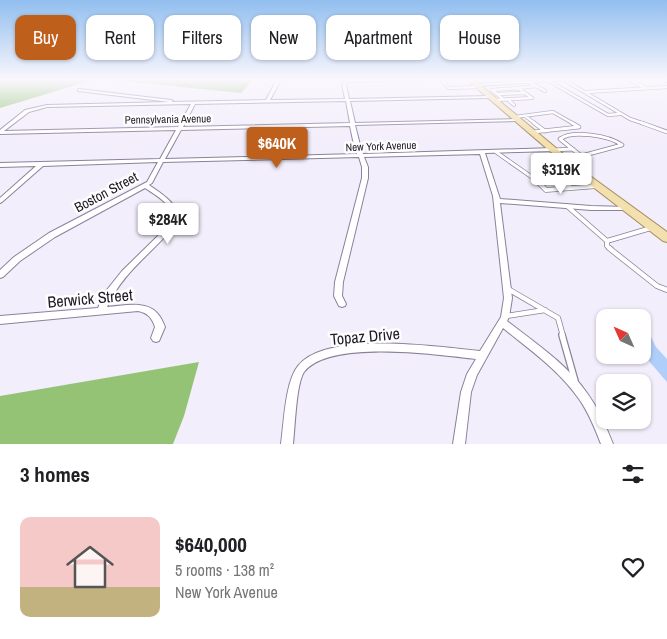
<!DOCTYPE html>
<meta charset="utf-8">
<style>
:root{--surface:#fff;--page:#f2f2f2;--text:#202124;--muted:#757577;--line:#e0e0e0;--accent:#bf5f1c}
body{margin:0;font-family:"Archivo Narrow",sans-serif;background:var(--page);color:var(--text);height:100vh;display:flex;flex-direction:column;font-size:19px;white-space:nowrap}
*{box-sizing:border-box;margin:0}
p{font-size:16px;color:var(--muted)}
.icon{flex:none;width:28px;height:28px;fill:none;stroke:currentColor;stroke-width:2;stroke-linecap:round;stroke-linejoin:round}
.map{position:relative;height:444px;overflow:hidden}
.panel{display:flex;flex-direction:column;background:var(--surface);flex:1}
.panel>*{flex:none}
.top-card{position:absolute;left:15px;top:15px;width:638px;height:45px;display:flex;gap:10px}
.needle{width:32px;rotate:315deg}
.fabs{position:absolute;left:596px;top:309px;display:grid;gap:10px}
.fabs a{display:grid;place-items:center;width:55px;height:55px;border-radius:10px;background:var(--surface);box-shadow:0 1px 4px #0004;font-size:25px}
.price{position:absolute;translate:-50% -42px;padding:0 11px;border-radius:5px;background:#fff;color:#222;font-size:16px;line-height:32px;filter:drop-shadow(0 1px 2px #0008)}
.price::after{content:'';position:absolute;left:50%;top:30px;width:15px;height:11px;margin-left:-8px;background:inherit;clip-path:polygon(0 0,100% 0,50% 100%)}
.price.current{background:var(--accent);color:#fff}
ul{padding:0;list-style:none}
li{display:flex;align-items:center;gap:15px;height:125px;padding:0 20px}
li+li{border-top:1px solid var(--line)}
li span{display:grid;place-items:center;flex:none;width:140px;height:100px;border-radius:10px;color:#555}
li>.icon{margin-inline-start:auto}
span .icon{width:60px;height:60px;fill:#fffc;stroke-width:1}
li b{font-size:21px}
h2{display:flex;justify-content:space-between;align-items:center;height:60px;padding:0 20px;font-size:21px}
.tag{padding:0 18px;border-radius:10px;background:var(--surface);box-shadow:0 1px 4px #0004;font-size:18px;line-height:45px}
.tag.current{background:var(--accent);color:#fff}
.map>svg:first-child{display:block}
.forest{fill:#94c376}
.water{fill:#b0cefa}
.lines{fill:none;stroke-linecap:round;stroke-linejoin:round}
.service-far4-casing{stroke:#8b819c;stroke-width:4}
.service-far3-casing{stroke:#8b819c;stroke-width:4.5}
.service-far2-casing{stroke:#8b819c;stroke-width:5.5}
.service-far1-casing{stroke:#8b819c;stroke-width:6}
.service-casing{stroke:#8b819c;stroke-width:8}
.minor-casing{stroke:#8b819c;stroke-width:2}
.primary-casing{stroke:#a38d5c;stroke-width:2}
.service-far4{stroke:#fff;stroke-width:2.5}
.service-far3{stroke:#fff;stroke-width:3}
.service-far2{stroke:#fff;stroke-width:4}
.service-far1{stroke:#fff;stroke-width:4.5}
.service{stroke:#fff;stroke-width:5.5}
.minor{fill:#fff;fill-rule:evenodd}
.primary{fill:#f3e0af;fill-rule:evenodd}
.labels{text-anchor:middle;stroke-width:5;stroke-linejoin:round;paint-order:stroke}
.far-street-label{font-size:11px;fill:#1e1a25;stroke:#fefefe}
.street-label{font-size:14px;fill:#1e1a25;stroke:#fefefe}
.near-street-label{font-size:16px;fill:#1e1a25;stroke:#fefefe}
</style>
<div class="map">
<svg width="667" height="444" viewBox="0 0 667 444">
<rect width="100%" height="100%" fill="#f3eefb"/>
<path class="forest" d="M0 79H96L0 108Z
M103 79H254L241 93Z
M199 362 184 416 173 444H0V396Z"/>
<path class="water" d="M643 329 648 331 656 347 667 359V382L648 360Z"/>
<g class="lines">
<g class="service-far4-casing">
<path id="service-far4" d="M441 79 449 88 478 87
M627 79 644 87
M664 79 667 81
M549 81 608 115 620 114
M566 81 630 119 645 124
M529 82 545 91
M587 92 667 87
M497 94 525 93
M503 99 492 90 518 88
M507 99 514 105
M495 100 532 98 518 88 536 86
M525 116 536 124
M515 117 553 112 574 124"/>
</g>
<g class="service-far3-casing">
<path id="service-far3" d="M534 123 545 131
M642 123 667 132
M533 132 579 127 572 123
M560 139C572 130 608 135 622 145L585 155 562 156
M560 139 580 155
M553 150 573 149
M496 152 536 180
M561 180 550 170 574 168"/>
</g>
<g class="service-far2-casing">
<path id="service-far2" d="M534 178 546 190 597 186
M560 178 571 188
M567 206 607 241V246L611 249
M607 241 651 228"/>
</g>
<g class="service-far1-casing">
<path id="service-far1" d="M609 248 657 286 667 290
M508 289 558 318 563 336
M506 316 545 310"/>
</g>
<g class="service-casing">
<path id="service" d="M562 335 575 381"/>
</g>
<g class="minor-casing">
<path id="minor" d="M277 79 281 80 270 100 345 99 342 84 346 80 436 79 347 82 346 84 349 99 490 96 491 97 489 98 350 101 355 123 516 119 518 120 516 121 355 125 360 145 363 154 553 148 555 149V151L485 153 500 199 591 206 627 207 628 208 625 210H591L500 203 512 298 509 317 507 321C535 343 566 363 587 393 598 408 606 426 613 444H601C595 429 589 413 579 399 559 370 530 350 503 328L477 375 471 392 465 444H453L461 392 467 374 476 359C438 355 329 339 304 372 296 384 295 428 293 444H281C284 423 285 382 298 366 326 330 439 347 480 351L501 317 504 298 493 196 480 154 364 157 368 167V178L343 282 342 296 346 304 345 306 342 307 339 306 334 296 335 282 362 178V167L359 157 163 162 152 183 149 185C162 194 179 204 179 221 156 250 122 272 107 307 122 306 146 300 157 313 161 317 163 322 165 327L159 341 156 342 153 341 151 338 155 327C152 318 148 313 138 311L0 324V316L98 308 106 291 122 271 173 221C173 204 157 196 145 188L55 237 20 261 3 277 0 278V270L14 257 49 233 147 182 158 162 43 166 2 202 0 203V198L36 166 0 167V163L160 159 176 130 0 134V130L25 110 47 105 170 102 78 91V89H79L171 100 173 101 171 102 266 100ZM346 101 350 123 183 127 195 104ZM191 104 178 127 4 131 29 112 47 107ZM350 126 354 145 357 154 165 159 181 130Z
M560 79H594L475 86 473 85 475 84Z"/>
</g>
<g class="primary-casing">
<path id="primary" d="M466 79H473L586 173 667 232V242L663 241 580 177Z"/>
</g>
<use href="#service-far4" class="service-far4"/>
<use href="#service-far3" class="service-far3"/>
<use href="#service-far2" class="service-far2"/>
<use href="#service-far1" class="service-far1"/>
<use href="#service" class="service"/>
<use href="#minor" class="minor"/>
<use href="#primary" class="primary"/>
</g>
<linearGradient id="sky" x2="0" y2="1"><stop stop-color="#91beef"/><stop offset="0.56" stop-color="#faf7fd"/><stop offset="1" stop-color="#faf7fd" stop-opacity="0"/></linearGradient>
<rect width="667" height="142" fill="url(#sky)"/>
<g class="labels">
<g class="far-street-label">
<text transform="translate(168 119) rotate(-1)" y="4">Pennsylvania Avenue</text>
<text transform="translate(381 146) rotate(-2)" y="4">New York Avenue</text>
</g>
<g class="street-label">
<text transform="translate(106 192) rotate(-28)" y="5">Boston Street</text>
</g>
<g class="near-street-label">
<text transform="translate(90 298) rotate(-5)" y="6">Berwick Street</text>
<text transform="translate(365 336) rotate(-5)" y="6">Topaz Drive</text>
</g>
</g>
</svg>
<div class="fabs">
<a><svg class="needle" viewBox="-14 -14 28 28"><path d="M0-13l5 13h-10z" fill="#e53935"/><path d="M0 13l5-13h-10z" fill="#757577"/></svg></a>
<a><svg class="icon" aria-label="layers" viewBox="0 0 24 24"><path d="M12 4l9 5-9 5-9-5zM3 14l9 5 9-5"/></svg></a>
</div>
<b class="price current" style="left:277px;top:169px">$640K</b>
<b class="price" style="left:561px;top:195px">$319K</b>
<b class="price" style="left:168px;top:245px">$284K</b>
<div class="top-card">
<a class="tag current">Buy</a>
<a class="tag">Rent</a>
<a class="tag">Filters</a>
<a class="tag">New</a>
<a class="tag">Apartment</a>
<a class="tag">House</a>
</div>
</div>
<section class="panel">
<h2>3 homes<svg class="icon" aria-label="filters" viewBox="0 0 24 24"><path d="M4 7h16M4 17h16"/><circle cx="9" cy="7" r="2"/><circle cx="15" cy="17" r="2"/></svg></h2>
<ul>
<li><span style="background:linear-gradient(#f6c9c9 70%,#c2b280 0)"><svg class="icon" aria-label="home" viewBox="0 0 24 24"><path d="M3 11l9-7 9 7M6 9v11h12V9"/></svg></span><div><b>$640,000</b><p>5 rooms · 138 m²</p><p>New York Avenue</p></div><svg class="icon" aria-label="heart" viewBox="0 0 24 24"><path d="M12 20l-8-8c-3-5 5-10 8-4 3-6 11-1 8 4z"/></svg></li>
</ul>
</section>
